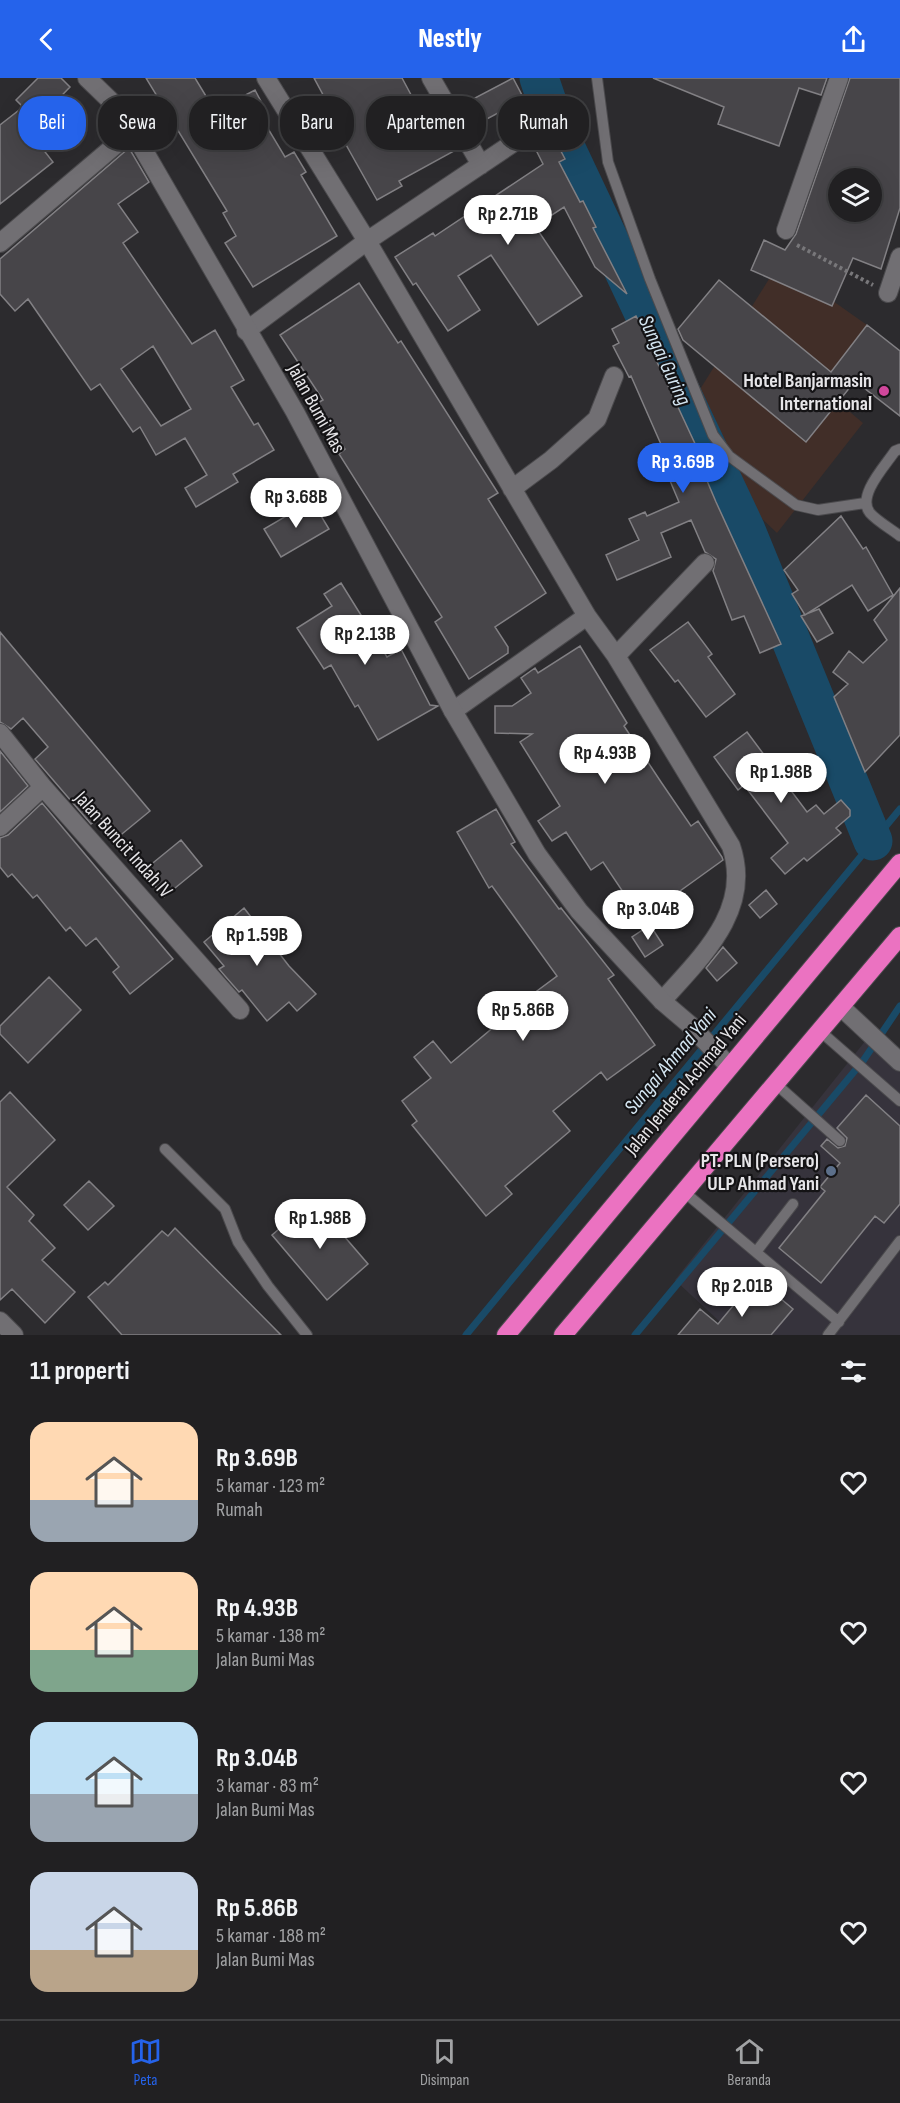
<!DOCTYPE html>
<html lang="id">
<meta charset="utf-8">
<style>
:root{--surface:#212022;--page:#29282a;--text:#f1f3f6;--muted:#a2a3a5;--line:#3e3e40;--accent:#2563eb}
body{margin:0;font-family:"Sofia Sans Condensed",sans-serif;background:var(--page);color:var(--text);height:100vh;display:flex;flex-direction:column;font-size:22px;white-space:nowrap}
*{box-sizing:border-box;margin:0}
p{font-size:20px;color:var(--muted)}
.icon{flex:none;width:33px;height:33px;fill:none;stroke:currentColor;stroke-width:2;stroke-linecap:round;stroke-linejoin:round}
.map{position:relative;height:1257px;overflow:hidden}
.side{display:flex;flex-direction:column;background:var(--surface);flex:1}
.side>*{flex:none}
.guide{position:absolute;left:18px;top:18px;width:864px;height:54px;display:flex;gap:12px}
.fabs{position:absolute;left:828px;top:90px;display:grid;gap:12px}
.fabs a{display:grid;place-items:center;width:54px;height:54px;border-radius:50%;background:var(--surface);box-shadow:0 6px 24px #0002,0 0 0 2px var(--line);font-size:30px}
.price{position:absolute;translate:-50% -51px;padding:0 14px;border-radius:21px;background:#fff;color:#222;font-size:20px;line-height:39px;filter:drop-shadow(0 2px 3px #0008)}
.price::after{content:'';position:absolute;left:50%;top:36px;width:18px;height:14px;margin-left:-9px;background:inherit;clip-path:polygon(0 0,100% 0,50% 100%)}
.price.current{background:var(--accent);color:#fff}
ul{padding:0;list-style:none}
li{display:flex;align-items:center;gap:18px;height:150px;padding:0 30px}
li span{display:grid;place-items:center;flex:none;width:168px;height:120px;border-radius:18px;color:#555}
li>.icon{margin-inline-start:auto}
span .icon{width:72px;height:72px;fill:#fffc;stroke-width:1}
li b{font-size:26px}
h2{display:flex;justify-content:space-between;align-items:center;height:72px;padding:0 30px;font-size:26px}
.chip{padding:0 21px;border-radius:24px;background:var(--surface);box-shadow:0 6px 24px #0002,0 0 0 2px var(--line);font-size:21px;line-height:54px}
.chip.current{background:var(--accent);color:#fff}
header{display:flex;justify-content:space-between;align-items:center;height:78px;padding:0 30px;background:var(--accent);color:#fff;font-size:27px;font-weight:800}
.tabs{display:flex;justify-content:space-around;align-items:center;height:84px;border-top:2px solid var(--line);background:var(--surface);font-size:16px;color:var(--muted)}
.tabs a{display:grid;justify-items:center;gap:3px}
.tabs .current{color:var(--accent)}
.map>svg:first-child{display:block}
.commercial{fill:#412e28}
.built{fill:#36333c}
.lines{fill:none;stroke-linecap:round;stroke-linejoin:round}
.stream{stroke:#194a67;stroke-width:7}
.river{stroke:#194a67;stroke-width:39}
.building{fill:#474549;stroke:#828084;stroke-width:1.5;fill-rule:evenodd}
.lane-casing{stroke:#4b4a4d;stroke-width:12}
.street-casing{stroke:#4b4a4d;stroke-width:20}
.secondary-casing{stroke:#4b4a4d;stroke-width:20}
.highway-casing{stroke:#4b4a4d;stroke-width:20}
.path{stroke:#78777a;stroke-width:4;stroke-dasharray:3 3;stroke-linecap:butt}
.lane{stroke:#716f73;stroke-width:10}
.street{stroke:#716f73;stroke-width:18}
.secondary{stroke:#716f73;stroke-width:18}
.highway{stroke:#eb72c1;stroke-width:18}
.hotel-dot{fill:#d1479c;stroke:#141315;stroke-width:2}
.service-dot{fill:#5c6f8a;stroke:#141315;stroke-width:2}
.labels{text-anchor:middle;stroke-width:4.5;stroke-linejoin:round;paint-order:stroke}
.poi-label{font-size:20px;font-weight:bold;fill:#e6e5e8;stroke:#141315;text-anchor:end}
.street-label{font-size:20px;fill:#e6e5e8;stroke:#141315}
.water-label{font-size:21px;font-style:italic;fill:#d5e6f2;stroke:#141315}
</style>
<header><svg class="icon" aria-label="back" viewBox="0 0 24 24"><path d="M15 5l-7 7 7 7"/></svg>Nestly<svg class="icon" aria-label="share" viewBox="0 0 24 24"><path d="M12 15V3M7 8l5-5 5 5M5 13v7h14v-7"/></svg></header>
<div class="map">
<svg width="900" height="1257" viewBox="0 0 900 1257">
<rect width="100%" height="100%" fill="#2c2b2e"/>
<path class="commercial" d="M779 185 867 247 832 319 863 345 777 455 672 356Z"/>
<path class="built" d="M866 962 900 993V1257H734L675 1202Z"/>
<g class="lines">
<path class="stream" d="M466 1257 900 731
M635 1257 863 983 900 928"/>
<path class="river" d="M539 0 555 47 745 450 873 763"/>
</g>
<path class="building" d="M38 0H61L70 9 28 52 53 84 0 126V47L23 29 16 22Z
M146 0H195L215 33 255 12 267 35 261 39 285 79 294 74 306 94 301 97 337 158 253 209 225 165 236 158 223 135 227 133Z
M314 0H402L431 54 441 48 454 73 399 103 402 108 377 122 340 56 343 54Z
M513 0 524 21 485 42 473 21Z
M653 0H827L821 17 799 10 779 68 718 46 724 29Z
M850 0H900V130L881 191 853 180 832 228 751 192 764 162 785 172 796 156ZM838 100H872V134H838Z
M552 56 565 81 559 84 580 124 583 123 596 149 593 150 627 216 595 189 564 129 535 148 582 218 538 247 491 177 458 198 480 232 448 253 416 205 413 207 395 179 433 155 435 158 543 86 533 66Z
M129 70 149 104 118 126 138 154 123 165 192 266 215 252 244 302 231 309 254 347 258 345 274 372 233 396 238 404 196 429 185 410 207 397 185 360 156 377 140 349 133 354 100 306 91 312 28 221 15 233 0 216V181ZM153 268 191 331 161 348 121 291Z
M719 202 831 294 867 247 900 273V338L855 303 806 364 683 262 678 251Z
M359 205 398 265 401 263 498 415 488 421 546 515 495 549 508 569V575L469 601 435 544 442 539 339 376 345 371 316 326 323 322 280 257Z
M636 238 660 283 657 284 697 370 694 372 716 424 781 566 760 575 744 538 732 542 713 493 716 481 705 474 691 442 661 455 671 479 617 502 606 477 639 462 629 441 645 434 647 438 679 424 668 398 674 396 631 298 629 299 613 268 619 265 612 251Z
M312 423 329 451 281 479 264 451Z
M841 438 863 471 866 469 893 517 868 533 852 507 805 537 792 516 798 512 784 492Z
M341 505 387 579 401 571 430 627 438 628 378 662 358 627 355 629 331 587 324 591 297 550 332 528 324 516Z
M900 510V657L865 694 834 619 848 606 833 594 849 573 863 585 887 562 874 542Z
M819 531 833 555 817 564 801 538Z
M688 544 712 576 708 579 735 616 706 639 678 602 675 604 650 572Z
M0 554 150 733 117 760 100 739 91 746 35 681 48 669 23 640 11 651 0 644Z
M580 568 627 645 624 648 661 704 691 748 698 743 722 779 723 782 641 841 603 784 591 792 566 754 552 763 538 743 560 728 520 664 532 656 495 655V628H512L531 615 521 600 535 590 538 595Z
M747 654 807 734 816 727 824 736 841 722 850 732V738L836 750 841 755 807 783 804 780 785 796 771 780 788 765 744 707 738 712 714 679Z
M0 673 28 708 0 734Z
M42 725 173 881 130 916 113 894 119 889 96 860 86 868 70 849 66 853 37 817 33 820 12 796 8 799 0 789V760L8 757Z
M496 731 515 764 511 766 559 831 561 830 614 897 608 901 655 967 607 1002 601 994 553 1033 570 1053 505 1108 512 1116 486 1138 412 1047 417 1043 402 1023 431 1000 414 979 433 963 451 985 496 947 493 942 520 921 522 924 557 898 492 808 489 810 457 754Z
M181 762 202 788 164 819 143 793Z
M766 812 777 826 760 840 749 827Z
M244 830 289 888 316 916 297 933 289 924 267 943 242 912 239 914 225 898 219 891 224 888 204 864Z
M650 847 663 867 645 879 632 859Z
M723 869 737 885 717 903 706 890Z
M49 899 81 932 28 985 0 956V948Z
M10 1014 55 1062 7 1109 34 1137 29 1143 55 1170 42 1182 75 1214 45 1245 12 1211 0 1222V1024Z
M866 1017 900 1048V1126L884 1145 875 1138 821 1205 779 1170 825 1113 820 1109 840 1085 821 1068 827 1061 838 1070 845 1068 847 1060 837 1050Z
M89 1103 114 1128 88 1152 64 1127Z
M313 1122 368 1186 327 1222 272 1157Z
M175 1150 281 1257H122L88 1219 105 1204 108 1207 162 1153 168 1158Z
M747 1211 764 1226 774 1215 793 1231 771 1257H678L700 1231 718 1246Z"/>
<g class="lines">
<g class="lane-casing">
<path id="lane" d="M597 0 608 84 650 201 713 357 729 378 796 427 818 432 865 425
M900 371 895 373C886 387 856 418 870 435 877 443 891 451 900 458
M820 953 900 1023
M776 1006 840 1063
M165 1071 225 1131 238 1164 268 1208 307 1257
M683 1113 839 1244
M756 1174 793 1126
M828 1257 900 1163"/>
</g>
<g class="street-casing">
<path id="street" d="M266 0 367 163 587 538 616 578 731 768C753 832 701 879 662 923
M431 0 481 87
M786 152 839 0
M0 165 132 53
M888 215 900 179
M246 253 367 163 534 51
M512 411 551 382 597 341 614 298
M616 578 705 485
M453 633 587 538
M0 655 43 709 240 932
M0 749 43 709
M841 929 900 984
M0 1243 14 1257"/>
</g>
<g class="secondary-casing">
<path id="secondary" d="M87 0 117 29 128 45 295 334 453 633 537 776 579 833 662 923 689 946 728 987"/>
</g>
<g class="highway-casing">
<path id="highway" d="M506 1257 900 785
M563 1257 900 858"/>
</g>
<path class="path" d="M797 167 873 207"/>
<use href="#lane" class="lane"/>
<use href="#street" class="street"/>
<use href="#secondary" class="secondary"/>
<use href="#highway" class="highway"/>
</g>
<circle class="hotel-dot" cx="884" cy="313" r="6"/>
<circle class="service-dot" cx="831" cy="1093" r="6"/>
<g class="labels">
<g class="poi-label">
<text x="872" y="309">Hotel Banjarmasin<tspan x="872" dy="23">International</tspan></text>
<text x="819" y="1089">PT. PLN (Persero)<tspan x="819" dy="23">ULP Ahmad Yani</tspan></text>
</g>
<g class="street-label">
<text transform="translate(317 330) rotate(61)" y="7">Jalan Bumi Mas</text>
<text transform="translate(124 766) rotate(48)" y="7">Jalan Buncit Indah IV</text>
<text transform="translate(685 1006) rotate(-50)" y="7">Jalan Jenderal Achmad Yani</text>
</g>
<g class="water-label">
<text transform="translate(665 282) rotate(65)" y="7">Sungai Guring</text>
<text transform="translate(670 983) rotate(-50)" y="7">Sungai Ahmad Yani</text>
</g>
</g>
</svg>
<div class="fabs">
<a><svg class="icon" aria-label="layers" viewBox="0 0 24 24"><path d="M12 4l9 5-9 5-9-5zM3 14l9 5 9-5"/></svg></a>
</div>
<b class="price" style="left:508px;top:168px">Rp 2.71B</b>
<b class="price current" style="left:683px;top:416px">Rp 3.69B</b>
<b class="price" style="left:296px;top:451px">Rp 3.68B</b>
<b class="price" style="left:365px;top:588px">Rp 2.13B</b>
<b class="price" style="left:605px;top:707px">Rp 4.93B</b>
<b class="price" style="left:781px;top:726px">Rp 1.98B</b>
<b class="price" style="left:648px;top:863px">Rp 3.04B</b>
<b class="price" style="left:257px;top:889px">Rp 1.59B</b>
<b class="price" style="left:523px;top:964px">Rp 5.86B</b>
<b class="price" style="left:320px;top:1172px">Rp 1.98B</b>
<b class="price" style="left:742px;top:1240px">Rp 2.01B</b>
<div class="guide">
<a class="chip current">Beli</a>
<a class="chip">Sewa</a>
<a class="chip">Filter</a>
<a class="chip">Baru</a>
<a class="chip">Apartemen</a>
<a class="chip">Rumah</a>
</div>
</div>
<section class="side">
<h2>11 properti<svg class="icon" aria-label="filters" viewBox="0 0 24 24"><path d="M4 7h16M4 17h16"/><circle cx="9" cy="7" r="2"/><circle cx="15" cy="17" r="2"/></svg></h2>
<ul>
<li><span style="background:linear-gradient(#ffd9b3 65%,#9aa5b1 0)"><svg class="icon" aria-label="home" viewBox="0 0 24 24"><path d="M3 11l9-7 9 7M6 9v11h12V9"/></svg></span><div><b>Rp 3.69B</b><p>5 kamar · 123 m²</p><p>Rumah</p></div><svg class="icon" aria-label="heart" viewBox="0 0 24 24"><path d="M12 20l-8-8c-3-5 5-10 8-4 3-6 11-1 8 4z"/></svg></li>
<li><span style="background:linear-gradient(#ffd9b3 65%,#7fa58c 0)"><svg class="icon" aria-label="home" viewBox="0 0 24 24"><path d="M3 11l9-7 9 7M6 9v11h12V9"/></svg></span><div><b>Rp 4.93B</b><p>5 kamar · 138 m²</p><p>Jalan Bumi Mas</p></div><svg class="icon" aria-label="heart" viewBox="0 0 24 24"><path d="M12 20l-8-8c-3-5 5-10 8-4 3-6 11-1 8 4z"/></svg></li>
<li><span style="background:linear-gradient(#bfe0f5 60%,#9aa5b1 0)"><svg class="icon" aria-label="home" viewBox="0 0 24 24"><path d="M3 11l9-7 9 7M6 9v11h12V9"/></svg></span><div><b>Rp 3.04B</b><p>3 kamar · 83 m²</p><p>Jalan Bumi Mas</p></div><svg class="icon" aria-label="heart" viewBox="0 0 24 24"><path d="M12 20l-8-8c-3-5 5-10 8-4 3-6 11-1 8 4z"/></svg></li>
<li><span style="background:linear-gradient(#c9d6e8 65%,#b9a48a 0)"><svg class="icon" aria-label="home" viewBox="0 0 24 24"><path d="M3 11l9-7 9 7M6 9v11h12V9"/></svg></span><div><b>Rp 5.86B</b><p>5 kamar · 188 m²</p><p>Jalan Bumi Mas</p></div><svg class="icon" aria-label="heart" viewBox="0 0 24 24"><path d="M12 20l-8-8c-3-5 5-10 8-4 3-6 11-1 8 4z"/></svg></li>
</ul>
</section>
<nav class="tabs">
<a class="current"><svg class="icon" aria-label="map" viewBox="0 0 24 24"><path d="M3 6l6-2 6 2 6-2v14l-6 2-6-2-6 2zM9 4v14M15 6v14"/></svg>Peta</a>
<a><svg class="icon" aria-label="saved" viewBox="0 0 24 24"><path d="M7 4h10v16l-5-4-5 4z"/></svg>Disimpan</a>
<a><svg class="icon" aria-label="home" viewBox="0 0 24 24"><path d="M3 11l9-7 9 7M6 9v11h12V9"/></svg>Beranda</a>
</nav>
